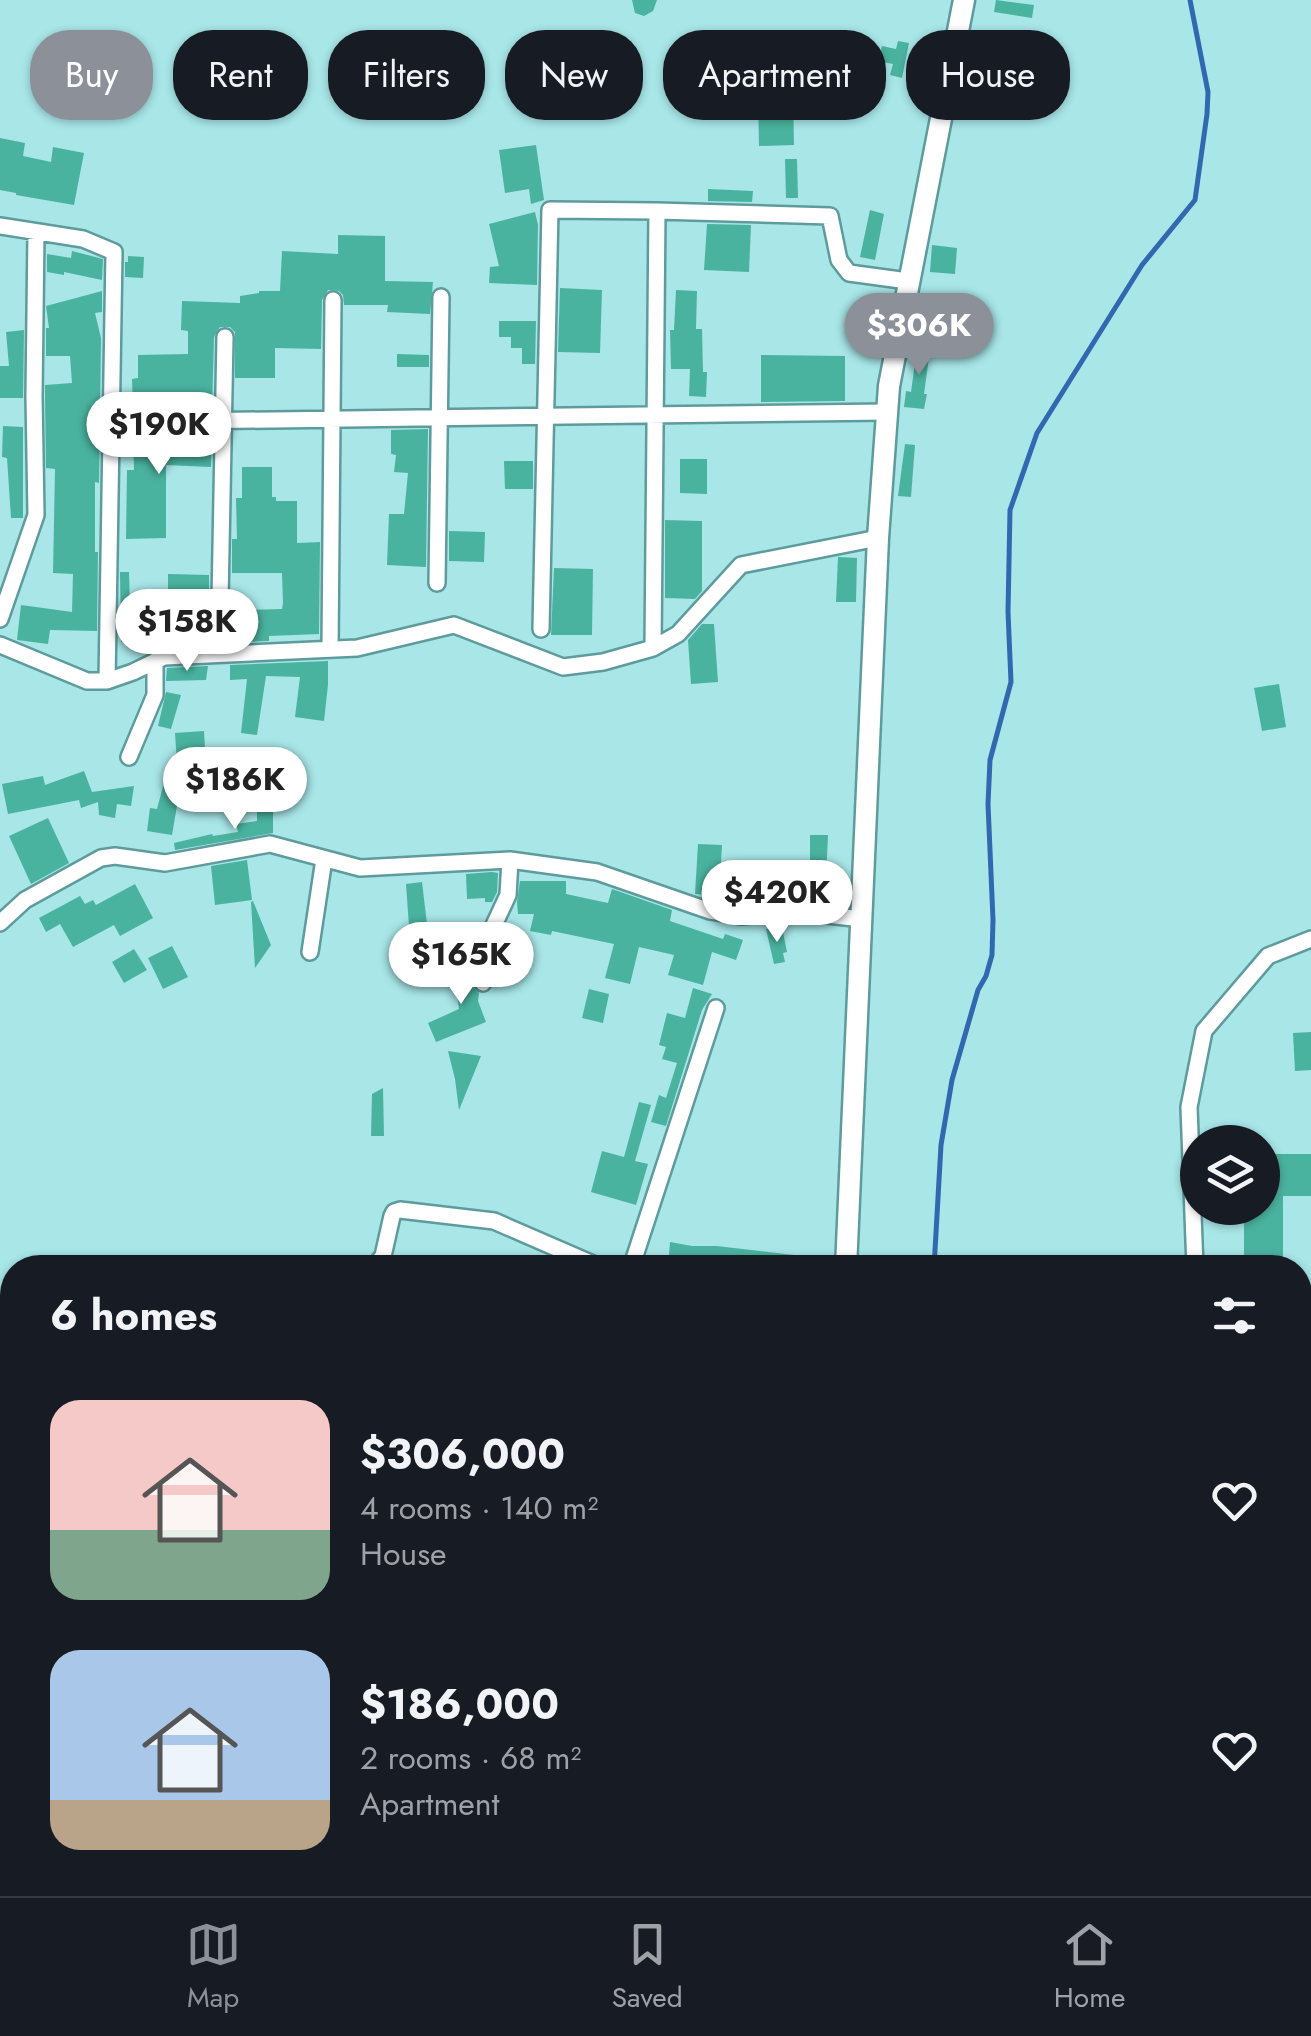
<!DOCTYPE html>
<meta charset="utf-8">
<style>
:root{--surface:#171b24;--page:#20242c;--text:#f1f3f6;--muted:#9ea1a6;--line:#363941;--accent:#8c9099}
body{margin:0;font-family:Jost,sans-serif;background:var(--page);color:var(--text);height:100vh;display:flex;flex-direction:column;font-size:38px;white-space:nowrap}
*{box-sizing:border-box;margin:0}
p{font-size:32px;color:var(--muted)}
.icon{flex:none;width:55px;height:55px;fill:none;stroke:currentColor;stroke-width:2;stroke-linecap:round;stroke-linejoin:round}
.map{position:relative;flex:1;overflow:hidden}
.details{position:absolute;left:0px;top:1255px;width:1312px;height:642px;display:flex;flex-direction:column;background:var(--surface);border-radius:40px 40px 0 0;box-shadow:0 2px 8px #0004}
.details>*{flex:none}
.guide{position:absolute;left:30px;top:30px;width:1252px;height:90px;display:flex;gap:20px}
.controls{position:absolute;left:1180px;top:1125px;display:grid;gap:20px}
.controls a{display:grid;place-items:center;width:100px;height:100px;border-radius:50%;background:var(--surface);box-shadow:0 2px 8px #0004;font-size:50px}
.price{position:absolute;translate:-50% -85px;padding:0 22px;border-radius:35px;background:#fff;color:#222;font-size:32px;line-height:65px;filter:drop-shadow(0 2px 5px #0008)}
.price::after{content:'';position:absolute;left:50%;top:60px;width:30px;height:22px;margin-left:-15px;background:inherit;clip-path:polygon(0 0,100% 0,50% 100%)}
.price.selected{background:var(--accent);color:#fff}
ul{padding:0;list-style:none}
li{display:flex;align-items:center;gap:30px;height:250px;padding:0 50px}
li span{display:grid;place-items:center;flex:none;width:280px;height:200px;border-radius:30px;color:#555}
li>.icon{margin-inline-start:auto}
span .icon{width:120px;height:120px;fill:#fffc;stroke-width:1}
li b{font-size:42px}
h2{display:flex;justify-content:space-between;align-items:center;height:120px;padding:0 50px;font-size:42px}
.chip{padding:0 35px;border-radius:40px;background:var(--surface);box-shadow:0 2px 8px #0004;font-size:35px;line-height:90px}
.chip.selected{background:var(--accent);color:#fff}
.tabs{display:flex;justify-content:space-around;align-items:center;height:140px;border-top:2px solid var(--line);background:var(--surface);font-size:28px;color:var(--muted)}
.tabs a{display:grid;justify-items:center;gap:5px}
.tabs .selected{color:var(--accent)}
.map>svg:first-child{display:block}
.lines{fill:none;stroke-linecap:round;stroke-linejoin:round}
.stream{stroke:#3169b1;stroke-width:5}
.building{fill:#4ab39f}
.minor-casing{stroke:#5e9b9d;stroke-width:20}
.major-casing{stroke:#5e9b9d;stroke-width:25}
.minor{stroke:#fff;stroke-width:15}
.major{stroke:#fff;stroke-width:20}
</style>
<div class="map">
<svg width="1311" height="1896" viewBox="0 0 1311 1896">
<rect width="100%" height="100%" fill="#a8e6e8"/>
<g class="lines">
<path class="stream" d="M934 1268 941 1145 952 1080 978 990 986 976 992 955 993 920 988 804 990 760 1011 682 1008 612 1010 510 1037 433 1142 265 1195 200 1207 114 1208 92 1190 0
M1004 1896 1008 1885"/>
</g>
<path class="building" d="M632 0H657L653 11 644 16 635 13Z
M996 0 1034 5 1032 18 994 12Z
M898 41 909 43 902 78 890 75 893 64 878 61 882 46 896 49Z
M793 94 794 145 759 146 758 95Z
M0 138 25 143 23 156 51 162 53 147 84 153 74 205 16 195V193L0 190Z
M536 145 544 200 531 204 529 189 505 193 499 150Z
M785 159H797L798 198H786Z
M708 189 753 191 752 202 708 201Z
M870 210 884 214 875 260 860 257Z
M535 212 538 225 537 285 489 283 490 267 499 266 489 224Z
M707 224 751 225 749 272 704 270Z
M338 235 385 236V281L433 282 430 314 387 312 388 305H344L343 295 339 291 328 290 322 300 321 349 275 348V378H235V332L230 327H220L214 337 212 409 133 410 132 379 138 378V355L188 354V331L181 330 182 301 240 303V296L259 293V291H280L282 251 338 254Z
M932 245 957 248 955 274 930 272Z
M72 251 103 259 102 280 64 272V275L47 272V254L65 257 64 259 65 257 71 258Z
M128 256 144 257 143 278 125 277V262H128Z
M560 288 602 290 600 353 558 352Z
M676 290 697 291 696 329H702L703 372H707L706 397 689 396 690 369H671L670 330H674Z
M102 291V312L95 313 101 338 100 415 98 421 100 428 99 483 95 482V552H98L97 631 50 630 48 644 17 640 21 605 72 612 73 574 53 573 55 469 46 468 45 396V385L72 383 70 356H46V328H49L46 306Z
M499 321H536L535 364H522V348H511V337H499Z
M24 330 23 398H0V366H9L6 332Z
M918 341 931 343 924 394H927L924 409 904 407 906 391 911 392Z
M397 354 429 355V367H397Z
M761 355 845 356V401L761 402Z
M3 426 23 427V518H11L7 458 2 457Z
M428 429 426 567 387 565 389 514H404L408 473 394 472 396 455 391 454V430Z
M212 432 211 467 166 465V538L126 539 127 470H134L133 433Z
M905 444 915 445 911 497 898 496Z
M680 459H707V494L680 493Z
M504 461H533V489H505Z
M242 467H272V497H276V501H297V543L320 542 319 634 269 636V641L243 642V610L282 609 283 603 282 573H232V539H237L236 498H242Z
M665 520 702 521V591L695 599 665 598Z
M449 531 485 532 484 562 449 561Z
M838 557 857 558 856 602H836Z
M554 568 593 569 592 635H551Z
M120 572H129L130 608 157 609V625H150V642H121Z
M168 574 209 575V608L168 607Z
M702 624H714L718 682 691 684 688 640Z
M328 661V685L324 721 295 717 300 677 266 676 257 735 241 733 247 679 230 680V665Z
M208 666 206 680 166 681 167 668Z
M1279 684 1286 727 1262 731 1254 688Z
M166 692 181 695 171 729 158 726Z
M204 731 207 783 211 784 208 804 178 800 172 835 147 831 150 808 157 809 166 775 178 778 175 733Z
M232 765 255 766 254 783 231 781Z
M84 771 92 792 134 786 131 806 117 804 115 818 99 815 98 802 81 808 79 800 8 814 2 784 43 776 45 785Z
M257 812H273V833L175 850 174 843 212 834 213 836 238 832 236 824 257 821Z
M48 818 69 863 31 884 9 836Z
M810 835H828L825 900H805V897L766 898V875L810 874Z
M698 844 722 845 719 896 695 894Z
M247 860 252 900 215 905 211 866Z
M492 872 498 873 497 892 492 902H485V898L467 899 466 874Z
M520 881H566V894L608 903 612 889 672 910 670 921 723 939 725 934 743 940 736 960 712 952 703 985 668 975 674 955 639 947 630 984 605 978 614 944 552 931 551 935 530 931 534 914H518L517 902Z
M422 882 430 949 446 946 451 973 429 977 425 953 417 955 411 926H409L406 884Z
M135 884 153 918 120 936 114 925 73 947 60 924 46 932 39 918 80 896 85 904 93 900 96 905Z
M253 901 271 945 255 968 251 902Z
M777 927 779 934 783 932 787 952 783 953 785 962 774 964 766 929Z
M172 946 188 977 163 989 148 958Z
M134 949 147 970 124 983 112 962Z
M476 961 472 986 479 993 478 1001 486 1022 436 1042 428 1023 459 1009 453 969Z
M693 988 712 994 702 1010 666 1126 651 1122 659 1095 666 1098 677 1063 662 1059 666 1047 659 1045 667 1013 685 1018Z
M589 989 609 994 603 1023 582 1018Z
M1311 1032V1070L1295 1071 1293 1033Z
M448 1051 481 1056 459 1110 455 1079Z
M383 1088 384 1136H371L372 1094Z
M639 1102 651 1105 635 1161 648 1164 636 1205 591 1192 602 1151 624 1157Z
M1262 1154H1311V1196H1283V1268H1244V1208H1262Z
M670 1242 692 1246H717L829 1259 828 1268 694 1267 695 1259 669 1255Z
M0 1427 12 1441V1463L0 1474Z"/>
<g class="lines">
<g class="minor-casing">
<path id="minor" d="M0 226 83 239 114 252 107 681
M109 422 887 412
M437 583 441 297
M0 619 36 515 34 396 36 232
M541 629 550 210 657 211 830 216 839 260 849 273 908 281
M0 645 87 681H107L133 672 164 657 357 648 454 625 563 667 603 662 653 648 678 634 741 565 878 538
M653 648 657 211
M330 649 333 300
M219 653 225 337
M129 757 155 695V661
M0 923 25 900 101 858 115 856 165 863 270 844 360 868 510 860 597 872 710 911 741 916 792 911 862 919
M310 952 324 859
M483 983 494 925 508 895 510 860
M373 1268 383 1256 392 1216 394 1212 400 1210 494 1221 602 1268
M631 1268 716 1008
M1195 1268 1189 1107 1204 1031 1268 956 1311 939
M0 1405 12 1414
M0 1767 12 1762
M1217 1885V1896
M340 1896 345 1885
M459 1896 460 1885
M521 1896 523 1885
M629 1896 631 1885"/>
</g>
<g class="major-casing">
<path id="major" d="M846 1268 878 538 889 386 964 0
M866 1885V1896"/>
</g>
<use href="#minor" class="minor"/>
<use href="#major" class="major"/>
</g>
</svg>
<div class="controls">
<a><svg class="icon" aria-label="layers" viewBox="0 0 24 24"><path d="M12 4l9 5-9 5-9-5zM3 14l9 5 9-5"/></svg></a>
</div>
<b class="price selected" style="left:919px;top:378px">$306K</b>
<b class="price" style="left:159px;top:477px">$190K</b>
<b class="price" style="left:187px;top:674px">$158K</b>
<b class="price" style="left:235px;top:832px">$186K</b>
<b class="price" style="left:777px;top:945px">$420K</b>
<b class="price" style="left:461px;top:1007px">$165K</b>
<div class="guide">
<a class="chip selected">Buy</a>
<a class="chip">Rent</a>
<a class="chip">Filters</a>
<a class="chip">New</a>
<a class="chip">Apartment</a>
<a class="chip">House</a>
</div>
<section class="details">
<h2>6 homes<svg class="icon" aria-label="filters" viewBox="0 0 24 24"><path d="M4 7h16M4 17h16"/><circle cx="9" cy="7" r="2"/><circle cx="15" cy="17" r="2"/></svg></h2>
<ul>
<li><span style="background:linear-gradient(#f6c9c9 65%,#7fa58c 0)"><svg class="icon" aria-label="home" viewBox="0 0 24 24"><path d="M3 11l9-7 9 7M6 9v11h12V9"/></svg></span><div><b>$306,000</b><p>4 rooms · 140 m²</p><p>House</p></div><svg class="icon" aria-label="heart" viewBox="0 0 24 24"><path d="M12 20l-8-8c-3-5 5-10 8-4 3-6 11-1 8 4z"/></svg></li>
<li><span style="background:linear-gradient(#a9c7e8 75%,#b9a48a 0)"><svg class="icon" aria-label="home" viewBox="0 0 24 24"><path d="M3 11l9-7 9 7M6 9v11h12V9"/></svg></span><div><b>$186,000</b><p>2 rooms · 68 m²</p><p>Apartment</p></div><svg class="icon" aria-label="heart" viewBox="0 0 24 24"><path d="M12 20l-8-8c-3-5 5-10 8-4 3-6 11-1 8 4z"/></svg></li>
</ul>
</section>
</div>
<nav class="tabs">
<a class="selected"><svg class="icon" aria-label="map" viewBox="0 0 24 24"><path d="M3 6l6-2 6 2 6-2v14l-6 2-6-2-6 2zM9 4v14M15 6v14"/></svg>Map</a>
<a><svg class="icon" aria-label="saved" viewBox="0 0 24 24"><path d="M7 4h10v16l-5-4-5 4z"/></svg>Saved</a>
<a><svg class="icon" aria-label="home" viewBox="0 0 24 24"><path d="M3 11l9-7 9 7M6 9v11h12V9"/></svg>Home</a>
</nav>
